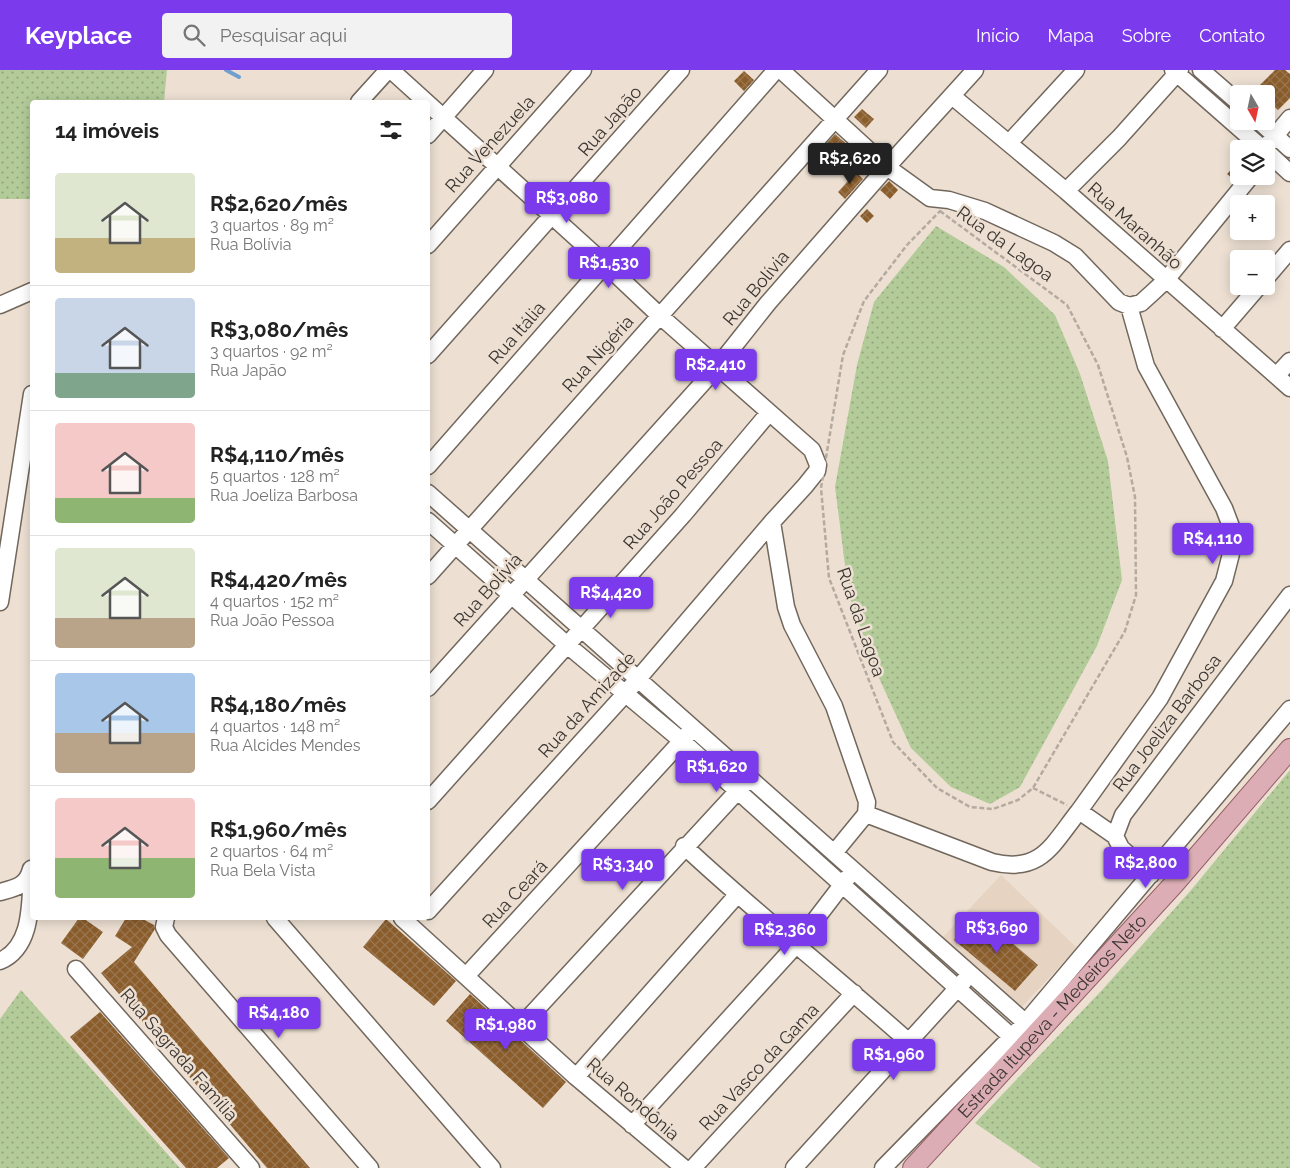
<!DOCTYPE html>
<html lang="pt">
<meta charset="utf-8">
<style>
:root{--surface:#fff;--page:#f2f2f2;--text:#222;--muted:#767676;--line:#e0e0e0;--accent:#7c3aed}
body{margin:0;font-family:Raleway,sans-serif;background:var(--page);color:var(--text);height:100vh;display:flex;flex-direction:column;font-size:19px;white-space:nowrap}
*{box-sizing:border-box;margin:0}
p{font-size:16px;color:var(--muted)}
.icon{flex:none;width:28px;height:28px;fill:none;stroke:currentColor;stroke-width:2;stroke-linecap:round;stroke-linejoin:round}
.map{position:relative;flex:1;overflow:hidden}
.drawer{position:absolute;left:30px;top:30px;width:400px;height:820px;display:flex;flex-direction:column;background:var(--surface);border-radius:5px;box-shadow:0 2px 12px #0003}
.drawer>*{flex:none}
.needle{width:32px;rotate:171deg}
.tools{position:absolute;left:1230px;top:15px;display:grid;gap:10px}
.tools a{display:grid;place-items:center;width:45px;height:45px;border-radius:5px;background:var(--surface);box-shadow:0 2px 12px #0003;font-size:25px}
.price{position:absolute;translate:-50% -42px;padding:0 11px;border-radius:5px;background:var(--accent);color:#fff;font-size:16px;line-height:32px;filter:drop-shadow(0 1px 2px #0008)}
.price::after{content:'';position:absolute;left:50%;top:30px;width:15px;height:11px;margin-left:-8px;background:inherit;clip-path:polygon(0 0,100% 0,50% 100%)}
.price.on{background:#222;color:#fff}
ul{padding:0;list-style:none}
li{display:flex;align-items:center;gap:15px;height:125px;padding:0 25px}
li+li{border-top:1px solid var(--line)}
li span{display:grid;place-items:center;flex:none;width:140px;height:100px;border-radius:5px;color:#555}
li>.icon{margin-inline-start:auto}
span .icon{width:60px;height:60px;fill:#fffc;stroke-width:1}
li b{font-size:21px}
h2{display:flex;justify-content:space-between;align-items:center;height:60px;padding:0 25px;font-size:21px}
header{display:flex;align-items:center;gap:30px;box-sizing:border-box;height:70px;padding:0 25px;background:var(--accent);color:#fff}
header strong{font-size:24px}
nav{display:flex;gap:28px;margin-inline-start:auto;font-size:18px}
.search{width:350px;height:45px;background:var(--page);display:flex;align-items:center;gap:12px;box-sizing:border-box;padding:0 18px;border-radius:5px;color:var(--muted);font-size:19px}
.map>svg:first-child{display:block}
.built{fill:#e6d3c1}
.grass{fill:url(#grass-dots)}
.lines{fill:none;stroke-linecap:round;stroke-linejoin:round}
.stream{stroke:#6f9ecf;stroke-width:4}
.building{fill:url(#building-cross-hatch)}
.minor-casing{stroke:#72675c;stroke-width:19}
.major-casing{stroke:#945f67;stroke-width:22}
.path{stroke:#b5aaa0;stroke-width:2.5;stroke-dasharray:5 2.5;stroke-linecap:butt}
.minor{stroke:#fff;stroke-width:16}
.major{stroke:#dcadb5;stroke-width:20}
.labels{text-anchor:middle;stroke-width:5;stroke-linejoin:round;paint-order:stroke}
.street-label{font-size:18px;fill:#3a3530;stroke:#ede0d3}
</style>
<header>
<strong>Keyplace</strong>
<div class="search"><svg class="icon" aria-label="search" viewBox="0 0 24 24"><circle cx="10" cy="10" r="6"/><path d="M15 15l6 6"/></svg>Pesquisar aqui</div>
<nav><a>Início</a><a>Mapa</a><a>Sobre</a><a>Contato</a></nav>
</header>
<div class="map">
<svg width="1290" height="1098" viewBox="0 0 1290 1098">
<defs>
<pattern id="grass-dots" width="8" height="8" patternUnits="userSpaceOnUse" patternTransform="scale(1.25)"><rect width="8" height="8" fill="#b3cb98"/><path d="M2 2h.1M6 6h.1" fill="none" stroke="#93a67c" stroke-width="1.8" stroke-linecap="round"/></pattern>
<pattern id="building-cross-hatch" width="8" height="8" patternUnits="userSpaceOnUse" patternTransform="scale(1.25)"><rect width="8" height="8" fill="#8b5d2b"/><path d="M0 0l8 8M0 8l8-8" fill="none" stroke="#997650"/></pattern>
</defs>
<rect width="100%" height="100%" fill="#ede0d3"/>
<path class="built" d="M1001 805 1077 878 1020 939 942 868Z"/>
<path class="grass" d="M0 0H167L164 32H32V129H0Z
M936 156 1004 197 1055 245 1080 304 1108 391 1122 510 1097 576 1020 717 990 734 951 717 911 678 879 608 849 526 835 417 857 295 874 232Z
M1290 700V1098H1041L975 1053 1103 919 1192 819Z
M21 920 180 1098H0V949Z"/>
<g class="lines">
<path class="stream" d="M226 0 239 7"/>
</g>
<path class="building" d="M1275 0H1285L1290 4V28L1278 40 1266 29V24H1261L1256 19Z
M744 1 754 10 744 21 734 11Z
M862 39 874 49 866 58 854 47Z
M835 64 866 91 857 100 837 83 827 94 816 85Z
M1239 91V105L1234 110 1227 104Z
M856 102 863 109 845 129 838 122Z
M889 111 898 120 890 129 880 120Z
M867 139 874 146 867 153 860 146Z
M79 848H83L103 862 83 889 61 873Z
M126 848H141L154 855 155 859 134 892 310 1098H267L101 903 132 877 115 866Z
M983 848 1038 895 1015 921 954 870 965 858 970 863Z
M386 849 456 911 434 936 363 877Z
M470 924 566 1012 543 1038 446 951Z
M100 942 229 1088 217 1098H186L70 967Z"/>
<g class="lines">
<g class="minor-casing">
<path id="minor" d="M391 0 604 193 659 245 812 380 818 395 817 401 805 416 772 452 625 624 428 841
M781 0 887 97 930 128 949 130 985 141 1054 173 1075 186 1119 232 1129 236 1141 233 1152 223 1166 210 1251 106
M1173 0 1263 79
M1201 0 1239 33
M952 26 1066 121 1290 318
M359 32 388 0
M1259 51 1290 79
M428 65 485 0
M1009 73 1076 0
M1269 73 1290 48
M1266 81 1290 103
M1066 121 1119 68 1180 0
M428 175 583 0
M1266 208 1290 180
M0 235 32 221
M1222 259 1259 216
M428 285 681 0
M1277 305 1290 291
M428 396 776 0
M428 423 1036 962
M428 451 566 574 682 671 1023 977
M772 452 786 537 792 555 834 636 867 732 866 744 834 783
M428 506 879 0
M0 532 32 324
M428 618 718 296 768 233 887 97 975 0
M428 731 683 445 768 344
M1079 741 1160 628 1224 511 1233 476 1232 459 1224 438 1146 296 1129 236
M866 744 992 792C1041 804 1052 775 1079 741L1115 766
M684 776C757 844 835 906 909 972
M1151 805 1121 778 1115 766 1123 745 1290 525
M0 822C15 818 27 816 31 799
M166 848 164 857 168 865 370 1098
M275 848 492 1098
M402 848 576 1007 684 1098
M0 891C33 877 30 832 32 802
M76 899 251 1098
M467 905 689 663
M520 957 745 713
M576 1007 737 825
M632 1055 796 875 848 807
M693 1098 854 923
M794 1098 964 911
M883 1098 1026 952 1290 639"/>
</g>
<g class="major-casing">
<g id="major">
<path id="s1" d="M913 1098 1173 815 1290 679"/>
</g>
</g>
<path class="path" d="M940 141 1067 235 1098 295 1127 387 1135 427 1136 525 1125 561 1033 718 1018 730 993 739 970 737 937 718 893 672 829 508 821 418 843 285 864 231 907 175Z
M1033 718 1067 735"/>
<use href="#minor" class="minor"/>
<use href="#major" class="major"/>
</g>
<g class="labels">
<g class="street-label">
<text transform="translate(610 51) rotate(-49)" y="6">Rua Japão</text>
<text transform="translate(490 74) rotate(-48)" y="6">Rua Venezuela</text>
<text transform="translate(1135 156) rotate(42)" y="6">Rua Maranhão</text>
<text transform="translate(1005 174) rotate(36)" y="6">Rua da Lagoa</text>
<text transform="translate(756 218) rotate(-50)" y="6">Rua Bolívia</text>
<text transform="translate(517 263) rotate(-49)" y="6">Rua Itália</text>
<text transform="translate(598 284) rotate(-48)" y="6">Rua Nigéria</text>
<text transform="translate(673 424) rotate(-49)" y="6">Rua João Pessoa</text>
<text transform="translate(488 520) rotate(-48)" y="6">Rua Bolívia</text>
<text transform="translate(861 552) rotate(71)" y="6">Rua da Lagoa</text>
<text transform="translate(587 635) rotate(-48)" y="6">Rua da Amizade</text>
<text transform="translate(1167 653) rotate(-53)" y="6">Rua Joeliza Barbosa</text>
<text transform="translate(515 824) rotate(-47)" y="6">Rua Ceará</text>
<text dy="6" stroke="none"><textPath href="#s1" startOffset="206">Estrada Itupeva - Medeiros Neto</textPath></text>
<text transform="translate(179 985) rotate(49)" y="6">Rua Sagrada Família</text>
<text transform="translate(759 997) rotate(-47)" y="6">Rua Vasco da Gama</text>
<text transform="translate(633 1029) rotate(41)" y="6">Rua Rondônia</text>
</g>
</g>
</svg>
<div class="tools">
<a><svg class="needle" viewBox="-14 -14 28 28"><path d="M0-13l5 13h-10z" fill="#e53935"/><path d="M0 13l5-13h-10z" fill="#767676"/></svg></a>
<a><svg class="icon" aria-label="layers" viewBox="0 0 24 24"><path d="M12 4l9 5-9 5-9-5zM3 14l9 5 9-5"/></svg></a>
<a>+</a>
<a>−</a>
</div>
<b class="price on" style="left:850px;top:115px">R$2,620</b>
<b class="price" style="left:567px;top:154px">R$3,080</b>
<b class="price" style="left:609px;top:219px">R$1,530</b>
<b class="price" style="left:716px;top:321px">R$2,410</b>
<b class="price" style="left:1213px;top:495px">R$4,110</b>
<b class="price" style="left:611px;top:549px">R$4,420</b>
<b class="price" style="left:717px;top:723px">R$1,620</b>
<b class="price" style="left:1146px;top:819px">R$2,800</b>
<b class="price" style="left:623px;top:821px">R$3,340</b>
<b class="price" style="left:997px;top:884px">R$3,690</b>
<b class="price" style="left:785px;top:886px">R$2,360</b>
<b class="price" style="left:279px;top:969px">R$4,180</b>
<b class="price" style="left:506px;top:981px">R$1,980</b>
<b class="price" style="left:894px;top:1011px">R$1,960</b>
<section class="drawer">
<h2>14 imóveis<svg class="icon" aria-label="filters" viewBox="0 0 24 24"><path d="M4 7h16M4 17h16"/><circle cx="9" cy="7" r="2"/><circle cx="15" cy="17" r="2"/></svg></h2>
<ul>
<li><span style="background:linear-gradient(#dfe7d0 65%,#c2b280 0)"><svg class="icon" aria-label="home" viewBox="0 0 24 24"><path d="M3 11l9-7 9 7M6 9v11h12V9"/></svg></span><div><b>R$2,620/mês</b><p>3 quartos · 89 m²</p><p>Rua Bolívia</p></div></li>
<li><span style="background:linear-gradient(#c9d6e8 75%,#7fa58c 0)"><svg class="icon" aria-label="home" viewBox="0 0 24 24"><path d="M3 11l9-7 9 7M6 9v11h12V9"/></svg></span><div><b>R$3,080/mês</b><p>3 quartos · 92 m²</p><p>Rua Japão</p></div></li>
<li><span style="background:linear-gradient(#f6c9c9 75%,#8fb573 0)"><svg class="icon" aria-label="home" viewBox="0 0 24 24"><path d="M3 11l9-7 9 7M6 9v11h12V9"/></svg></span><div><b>R$4,110/mês</b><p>5 quartos · 128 m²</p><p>Rua Joeliza Barbosa</p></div></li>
<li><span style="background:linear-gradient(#dfe7d0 70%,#b9a48a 0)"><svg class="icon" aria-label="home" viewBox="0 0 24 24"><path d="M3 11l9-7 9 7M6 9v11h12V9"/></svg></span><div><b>R$4,420/mês</b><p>4 quartos · 152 m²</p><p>Rua João Pessoa</p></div></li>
<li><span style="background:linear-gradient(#a9c7e8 60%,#b9a48a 0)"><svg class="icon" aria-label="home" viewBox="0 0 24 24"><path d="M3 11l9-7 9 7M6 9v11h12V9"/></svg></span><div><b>R$4,180/mês</b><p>4 quartos · 148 m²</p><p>Rua Alcides Mendes</p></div></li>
<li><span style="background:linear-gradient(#f6c9c9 60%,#8fb573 0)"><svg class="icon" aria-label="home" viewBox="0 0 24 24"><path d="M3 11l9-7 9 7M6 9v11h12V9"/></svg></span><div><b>R$1,960/mês</b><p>2 quartos · 64 m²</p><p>Rua Bela Vista</p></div></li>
</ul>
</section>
</div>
